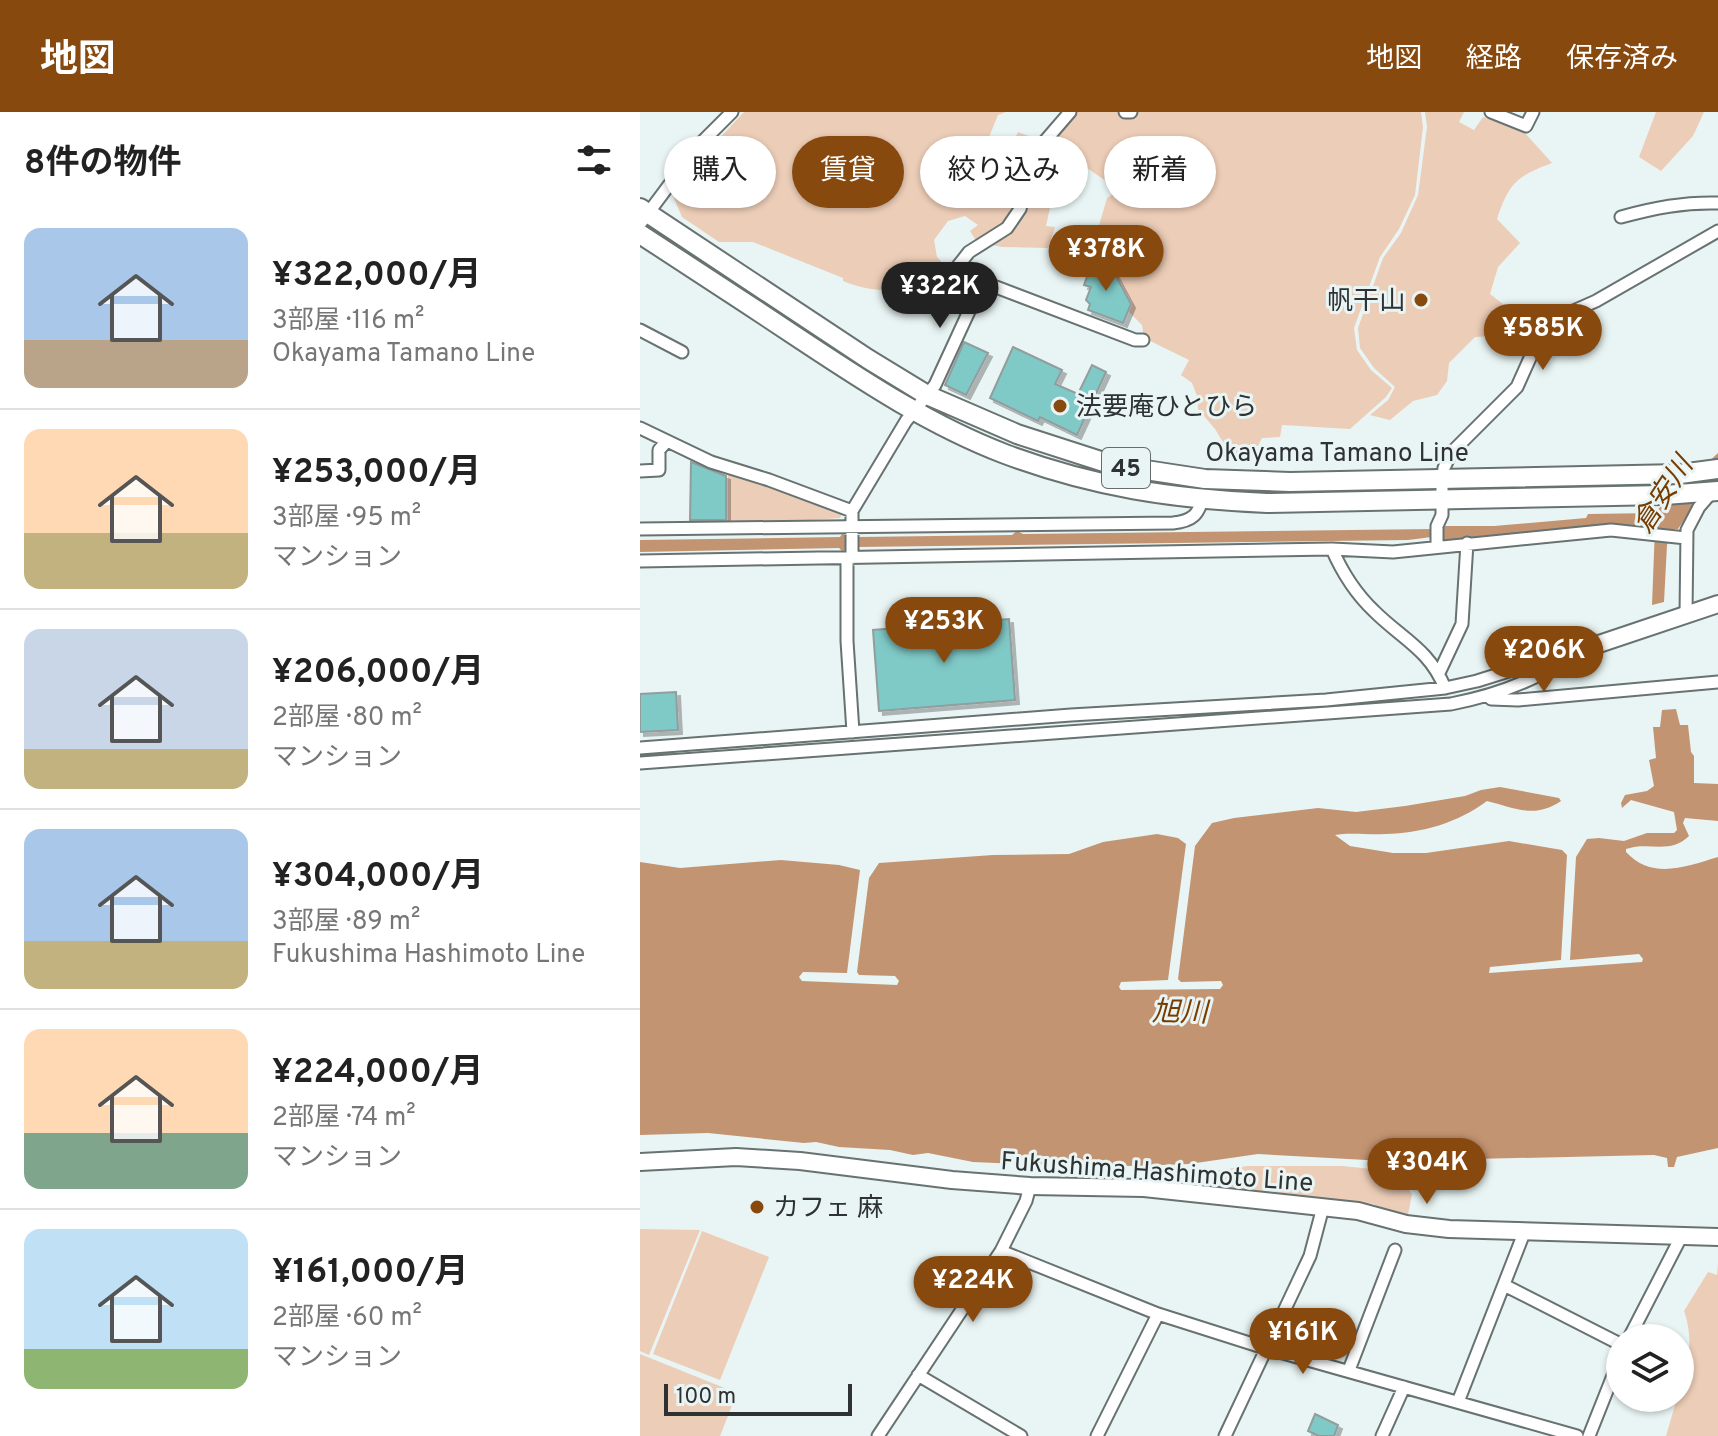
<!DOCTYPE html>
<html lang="ja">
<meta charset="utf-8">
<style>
:root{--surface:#fff;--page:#f6f6f6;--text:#222;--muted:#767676;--line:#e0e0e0;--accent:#88490e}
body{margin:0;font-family:Overpass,"Noto Sans JP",sans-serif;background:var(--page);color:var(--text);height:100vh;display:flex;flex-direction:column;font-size:30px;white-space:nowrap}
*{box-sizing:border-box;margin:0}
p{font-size:26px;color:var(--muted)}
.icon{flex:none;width:44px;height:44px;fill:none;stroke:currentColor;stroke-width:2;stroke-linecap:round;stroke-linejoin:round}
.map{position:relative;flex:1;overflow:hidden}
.details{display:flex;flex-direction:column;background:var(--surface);width:640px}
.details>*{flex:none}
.top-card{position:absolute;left:24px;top:24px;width:760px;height:72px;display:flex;gap:16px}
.controls{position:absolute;left:966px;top:1212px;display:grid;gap:16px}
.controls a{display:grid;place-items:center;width:88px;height:88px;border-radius:50%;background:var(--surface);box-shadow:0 2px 6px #0004;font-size:40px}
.scale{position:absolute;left:24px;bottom:20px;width:188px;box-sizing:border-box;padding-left:8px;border:4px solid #2e3232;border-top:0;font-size:22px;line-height:28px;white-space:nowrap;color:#2e3232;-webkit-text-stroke:6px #e9f5f4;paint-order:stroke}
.price{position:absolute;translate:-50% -68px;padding:0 18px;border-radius:28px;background:var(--accent);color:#fff;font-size:26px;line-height:52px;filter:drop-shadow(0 2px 4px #0008)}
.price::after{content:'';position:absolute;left:50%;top:48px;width:24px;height:18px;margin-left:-12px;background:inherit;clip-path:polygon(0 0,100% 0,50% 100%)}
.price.current{background:#222;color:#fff}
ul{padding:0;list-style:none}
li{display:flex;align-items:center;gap:24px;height:200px;padding:0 24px}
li+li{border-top:2px solid var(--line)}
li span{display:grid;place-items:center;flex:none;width:224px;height:160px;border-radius:16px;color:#555}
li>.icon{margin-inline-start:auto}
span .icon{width:96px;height:96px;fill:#fffc;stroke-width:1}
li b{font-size:34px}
h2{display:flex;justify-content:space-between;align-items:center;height:96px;padding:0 24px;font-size:34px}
.chip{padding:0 28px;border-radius:36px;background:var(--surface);box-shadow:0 2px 6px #0004;font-size:28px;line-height:72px}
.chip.current{background:var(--accent);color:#fff}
header{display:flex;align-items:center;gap:48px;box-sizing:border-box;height:112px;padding:0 40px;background:var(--accent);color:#fff}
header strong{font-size:38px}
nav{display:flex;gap:44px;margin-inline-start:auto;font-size:28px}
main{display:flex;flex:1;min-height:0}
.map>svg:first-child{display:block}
.green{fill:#eccdb7}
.water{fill:#c39472}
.building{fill:#7fc9c7;stroke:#929d9d;stroke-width:2;filter:url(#shadow)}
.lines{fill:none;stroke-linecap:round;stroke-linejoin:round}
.street-casing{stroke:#677271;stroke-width:15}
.secondary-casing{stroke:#677271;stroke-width:20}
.primary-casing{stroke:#677271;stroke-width:22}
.street{stroke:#fff;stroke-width:11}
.secondary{stroke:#fff;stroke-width:16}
.primary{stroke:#fff;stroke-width:18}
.poi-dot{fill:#88490e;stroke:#e9f5f4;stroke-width:3}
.labels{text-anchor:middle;stroke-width:6;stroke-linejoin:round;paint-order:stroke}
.shield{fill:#e9f5f4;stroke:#666c6c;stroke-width:2}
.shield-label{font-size:24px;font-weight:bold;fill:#2e3232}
.poi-label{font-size:26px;fill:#2e3232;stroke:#e9f5f4;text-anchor:start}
.street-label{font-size:26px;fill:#2e3232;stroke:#e9f5f4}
.water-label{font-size:28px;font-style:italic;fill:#773c00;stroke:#e9f5f4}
</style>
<header>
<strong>地図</strong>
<nav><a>地図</a><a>経路</a><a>保存済み</a></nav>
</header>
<main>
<section class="details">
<h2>8件の物件<svg class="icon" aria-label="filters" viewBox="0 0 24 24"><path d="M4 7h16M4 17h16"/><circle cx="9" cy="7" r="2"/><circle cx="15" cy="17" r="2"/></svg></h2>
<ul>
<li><span style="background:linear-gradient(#a9c7e8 70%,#b9a48a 0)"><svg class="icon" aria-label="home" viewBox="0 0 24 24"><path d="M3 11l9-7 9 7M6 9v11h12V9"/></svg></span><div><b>¥322,000/月</b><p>3部屋 · 116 m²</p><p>Okayama Tamano Line</p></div></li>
<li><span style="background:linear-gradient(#ffd9b3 65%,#c2b280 0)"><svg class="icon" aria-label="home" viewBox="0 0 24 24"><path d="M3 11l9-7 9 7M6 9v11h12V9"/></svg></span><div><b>¥253,000/月</b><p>3部屋 · 95 m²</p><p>マンション</p></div></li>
<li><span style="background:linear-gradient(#c9d6e8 75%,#c2b280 0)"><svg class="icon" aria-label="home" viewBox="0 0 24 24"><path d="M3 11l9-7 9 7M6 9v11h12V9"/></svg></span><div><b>¥206,000/月</b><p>2部屋 · 80 m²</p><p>マンション</p></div></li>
<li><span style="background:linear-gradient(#a9c7e8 70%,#c2b280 0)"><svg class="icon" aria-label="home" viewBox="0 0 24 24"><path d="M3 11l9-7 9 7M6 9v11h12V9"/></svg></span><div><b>¥304,000/月</b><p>3部屋 · 89 m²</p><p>Fukushima Hashimoto Line</p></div></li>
<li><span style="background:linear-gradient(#ffd9b3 65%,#7fa58c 0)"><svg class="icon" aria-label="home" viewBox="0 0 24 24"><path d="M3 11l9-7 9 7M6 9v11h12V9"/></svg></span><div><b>¥224,000/月</b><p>2部屋 · 74 m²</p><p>マンション</p></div></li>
<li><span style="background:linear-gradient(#bfe0f5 75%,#8fb573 0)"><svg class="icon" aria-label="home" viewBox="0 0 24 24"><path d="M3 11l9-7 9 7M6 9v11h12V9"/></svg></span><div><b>¥161,000/月</b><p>2部屋 · 60 m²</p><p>マンション</p></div></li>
</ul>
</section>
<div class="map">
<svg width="1078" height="1324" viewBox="0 0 1078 1324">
<defs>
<filter id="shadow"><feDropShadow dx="4" dy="4" stdDeviation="0" flood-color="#0004"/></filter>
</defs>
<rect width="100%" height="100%" fill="#e9f5f4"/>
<path class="green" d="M104 0H366L358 3 335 59 354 71 378 20 399 28 424 0H781L783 15 775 83 759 117 740 145 714 216 717 238 731 258 752 276 746 285 710 317 642 313 640 325 622 326 618 334 605 333 592 345 575 317 558 297 557 284 552 271 541 263 549 248 504 226 502 213 484 195 448 125 458 117 467 86 479 78 434 47C415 64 412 89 406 114L415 115 408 136 362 135 337 130 330 119 338 113 325 104 308 109 294 128 297 145 310 159C276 181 240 184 203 169V166L113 130H79L42 105 33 84 75 31Z
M785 0H824L819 10 834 18 843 5 885 21 912 51C877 64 869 71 857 107L880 131 858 155 850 182 868 196 853 224 835 225 809 251 807 269 797 283 773 289 750 308 730 303 748 288 755 275 734 256 720 236 718 216 743 146 761 121 778 83 787 15Z
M1016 0H1064L1053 24 1021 59 999 45Z
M88 359 177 389 200 400 201 404 200 406 132 411 88 410Z
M607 1054H702L762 1060 763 1070 772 1082 767 1108 756 1106 734 1092 554 1072 555 1062Z
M0 1117 60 1118 9 1243 0 1239Z
M62 1119 129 1145 80 1268 13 1242Z
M1078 1151V1324H1026L1037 1286H1040C1040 1274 1045 1264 1047 1253 1051 1237 1050 1214 1044 1199L1068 1160 1077 1163Z
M0 1242 97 1281 80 1324H0Z"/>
<path class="water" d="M1078 341V360L1038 417H1033L1027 433 1024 490 1012 493 1015 415 974 413 803 428 792 425 768 428 217 435 202 439 199 436 0 440V428L200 425 202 422 218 425 372 423 377 419 383 422 793 417 803 414H854L946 406 948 402 1014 401Z
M1036 597 1040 613H1048L1051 640 1054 644V671L1078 672V709L1045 706 1043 711 1049 724C1030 743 1009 729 986 737V740C1012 768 1045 755 1078 745V1036L1037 1045 1034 1055H1028L1027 1046 1014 1043 790 1048 779 1050 778 1055H765L763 1050 618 1042 549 1052 498 1054 404 1053 333 1050 288 1041 273 1043 250 1038 199 1035 176 1030 164 1031 68 1021 0 1023V750L40 756 141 748 199 753 220 758 207 861 163 860 159 865 162 869 257 873 259 869 255 864 219 863 217 860 229 766 239 751 353 743 429 742 463 730 517 722 538 726 546 732 528 868 481 870 479 875 481 878 580 877 583 873 581 869 541 870 538 867 555 734 572 711 594 706 678 696 716 700 765 694 825 684 841 678 860 675 919 686 921 689C895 707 875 696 847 689 817 711 783 721 745 722 729 723 709 720 695 723L710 734 753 741H786L869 729 922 738 927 743 921 848 850 855 849 861 1002 850 1003 847 999 842 930 848 936 745 947 727 959 726 984 729 1007 721H1034L1037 718 1034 700 991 688 982 696 981 691 985 683 1007 679 1014 674 1009 648 1016 646 1013 615H1020L1022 598Z"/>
<path class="building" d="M454 146 470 153 491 192 483 211 448 198 450 192 446 188 451 175 444 173Z
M324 230 348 241 326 283 305 273Z
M373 235 422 258 415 272 438 282 452 253 466 260 437 323 400 305 398 309 350 286Z
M51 350 86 364V408H50Z
M369 507 375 588 239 599 233 518Z
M36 580 38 618 0 620V582Z
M675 1302 698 1313 694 1324H679L668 1319Z"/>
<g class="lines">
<g class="street-casing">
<path id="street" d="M430 0 405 29 392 53 380 97 367 116 329 140 314 159 495 228H503
M485 0H491
M851 0 886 14 893 0
M981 105C1014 96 1044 90 1078 91
M0 112 59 33 92 0
M0 218 42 240
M0 316 71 350 129 368 212 399
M0 359 19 358V338L27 329
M0 417 533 411C552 409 559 403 563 384
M797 434V414L802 403V369L804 356 811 341 877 275 903 217 913 208 956 189 1078 119
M692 437C702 460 715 481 734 499 762 527 789 537 805 576
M207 446V529L213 620
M212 446V399L266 309 295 273 342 171
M0 449 692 437 753 440 971 418 1046 426
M1046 503 1047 418 1059 395 1072 380
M799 561 822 512 827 431
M851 587 878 588 1078 570
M0 636 431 603 686 588 805 576 837 569 939 537
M0 651 811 592C868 581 901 564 950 535
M361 1139 518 1202 625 1236 937 1324
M864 1173 980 1232
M989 1226 1041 1125
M709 1258 755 1138
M278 1263 381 1324
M818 1290 884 1121
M238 1324 361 1139 386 1089 390 1074
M457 1324 518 1202
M585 1324 670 1144 683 1095
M742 1324 764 1275
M949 1324 980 1246"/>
</g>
<g class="secondary-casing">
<path id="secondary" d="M950 535 1078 492
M0 1050 96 1045 160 1049 312 1068 390 1074 504 1076 718 1099 766 1112 809 1117 1078 1125"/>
</g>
<g class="primary-casing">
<path id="primary" d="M0 96 228 247 287 283 377 322 473 353 565 367 650 370 1040 362 1078 357
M0 122C54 157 109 193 163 229 228 272 292 314 365 342 453 375 533 387 627 391L1025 383 1078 379"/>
</g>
<use href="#street" class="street"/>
<use href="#secondary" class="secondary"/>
<use href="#primary" class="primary"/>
</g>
<g class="poi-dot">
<circle cx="781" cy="188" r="8"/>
<circle cx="420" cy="294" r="8"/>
<circle cx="117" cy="1095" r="8"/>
</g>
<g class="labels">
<rect class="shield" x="462" y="336" width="48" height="40" rx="6"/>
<g class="shield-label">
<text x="486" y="364">45</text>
</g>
<g class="poi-label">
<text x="765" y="197" text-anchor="end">帆干山</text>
<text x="436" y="303">法要庵ひとひら</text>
<text x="133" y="1104">カフェ 麻</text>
</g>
<g class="street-label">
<text x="697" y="349">Okayama Tamano Line</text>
<text transform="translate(517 1059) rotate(4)" y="9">Fukushima Hashimoto Line</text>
</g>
<g class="water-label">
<text transform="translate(1022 382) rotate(-57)" y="10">倉安川</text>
<text transform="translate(540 899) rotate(1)" y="10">旭川</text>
</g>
</g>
</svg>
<div class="controls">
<a><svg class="icon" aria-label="layers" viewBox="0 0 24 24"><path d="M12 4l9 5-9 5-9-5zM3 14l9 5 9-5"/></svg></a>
</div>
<div class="scale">100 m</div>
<b class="price" style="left:466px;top:181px">¥378K</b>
<b class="price current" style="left:300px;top:218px">¥322K</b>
<b class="price" style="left:903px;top:260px">¥585K</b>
<b class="price" style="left:304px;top:553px">¥253K</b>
<b class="price" style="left:904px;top:582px">¥206K</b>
<b class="price" style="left:787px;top:1094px">¥304K</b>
<b class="price" style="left:333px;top:1212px">¥224K</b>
<b class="price" style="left:663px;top:1264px">¥161K</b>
<div class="top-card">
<a class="chip">購入</a>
<a class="chip current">賃貸</a>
<a class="chip">絞り込み</a>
<a class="chip">新着</a>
</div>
</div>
</main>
